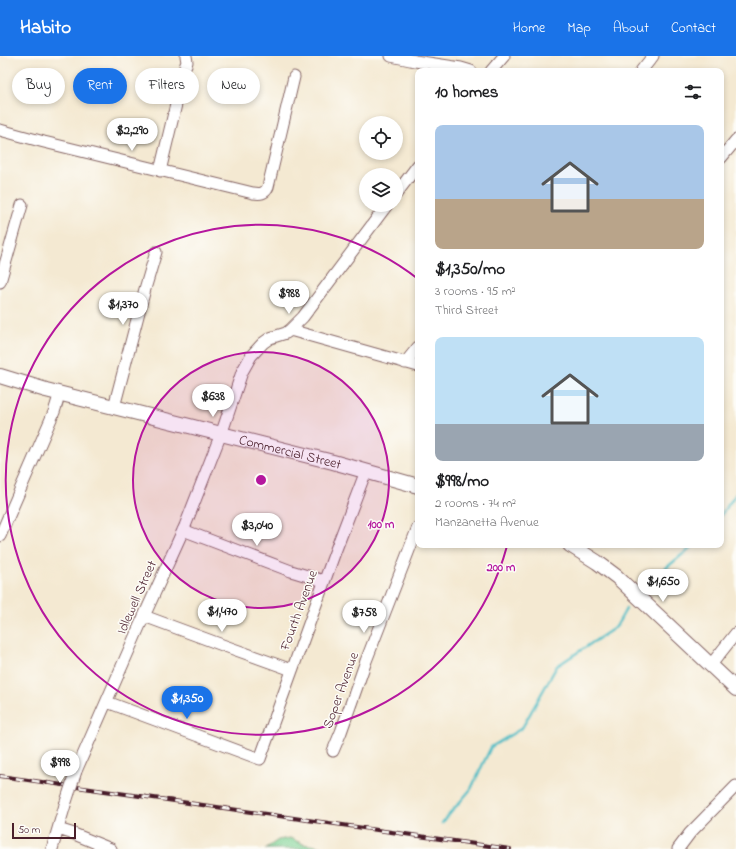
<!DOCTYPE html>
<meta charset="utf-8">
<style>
:root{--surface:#fff;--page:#f2f2f2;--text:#202124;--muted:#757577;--accent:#1a73e8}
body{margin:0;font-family:"Indie Flower",sans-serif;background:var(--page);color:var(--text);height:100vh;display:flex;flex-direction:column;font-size:15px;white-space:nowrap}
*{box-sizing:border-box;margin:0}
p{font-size:13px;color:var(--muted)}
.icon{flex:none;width:22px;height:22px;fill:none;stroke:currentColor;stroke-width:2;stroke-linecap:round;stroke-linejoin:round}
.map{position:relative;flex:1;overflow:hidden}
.panel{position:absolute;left:415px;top:12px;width:309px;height:480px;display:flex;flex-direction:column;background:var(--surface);border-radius:8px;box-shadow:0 2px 6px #0003}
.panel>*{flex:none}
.top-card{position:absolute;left:12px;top:12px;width:343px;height:36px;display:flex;gap:8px}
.buttons{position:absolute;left:359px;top:60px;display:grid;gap:8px}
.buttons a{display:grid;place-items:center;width:44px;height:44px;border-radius:50%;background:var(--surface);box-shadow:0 2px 6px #0003;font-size:20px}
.scale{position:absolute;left:12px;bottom:10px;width:64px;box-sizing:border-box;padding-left:4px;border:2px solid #4a1f2b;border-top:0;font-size:11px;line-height:14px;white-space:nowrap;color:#4a1f2b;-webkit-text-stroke:3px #fdfcf7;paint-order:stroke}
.price{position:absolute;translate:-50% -34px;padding:0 9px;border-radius:14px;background:#fff;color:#222;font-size:13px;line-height:26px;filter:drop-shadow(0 1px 2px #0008)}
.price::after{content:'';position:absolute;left:50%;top:24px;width:12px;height:9px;margin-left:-6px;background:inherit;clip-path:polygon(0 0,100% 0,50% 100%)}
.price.active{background:var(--accent);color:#fff}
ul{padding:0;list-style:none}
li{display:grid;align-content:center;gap:8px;height:212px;padding:0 20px}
li span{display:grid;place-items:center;height:124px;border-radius:8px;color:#555}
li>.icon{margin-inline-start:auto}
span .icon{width:72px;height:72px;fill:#fffc;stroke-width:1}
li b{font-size:17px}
h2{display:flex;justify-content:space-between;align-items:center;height:48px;padding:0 20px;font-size:17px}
.chip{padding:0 14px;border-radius:18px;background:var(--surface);box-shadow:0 2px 6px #0003;font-size:14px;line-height:36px}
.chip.active{background:var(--accent);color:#fff}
header{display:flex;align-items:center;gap:24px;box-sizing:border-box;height:56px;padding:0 20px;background:var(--accent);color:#fff}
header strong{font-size:19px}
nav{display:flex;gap:22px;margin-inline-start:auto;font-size:14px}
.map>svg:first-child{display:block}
.green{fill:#80d396;stroke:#657960}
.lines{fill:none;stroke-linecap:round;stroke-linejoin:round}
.stream{stroke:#4fbdc6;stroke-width:2.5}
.minor-casing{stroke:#866665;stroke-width:13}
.major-casing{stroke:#866665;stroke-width:16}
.minor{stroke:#fff;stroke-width:11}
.major{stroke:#fff;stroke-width:14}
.rail-casing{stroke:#4a1f2b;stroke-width:4}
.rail{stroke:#fdfcf7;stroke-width:2.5;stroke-dasharray:8;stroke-linecap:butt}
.minor-bridge-casing{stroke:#866665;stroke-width:13;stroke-linecap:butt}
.minor-bridge{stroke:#fff;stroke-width:11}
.ring{fill:none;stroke:#b5179e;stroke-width:2}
.labels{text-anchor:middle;stroke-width:3;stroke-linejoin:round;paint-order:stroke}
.street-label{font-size:14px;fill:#4a1f2b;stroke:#fdfcf7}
.centre{fill:#b5179e;stroke:#fdfcf7;stroke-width:2}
.ring-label{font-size:12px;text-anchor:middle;font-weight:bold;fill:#b5179e;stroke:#fdfcf7;stroke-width:3;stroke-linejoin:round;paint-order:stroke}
</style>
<header>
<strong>Habito</strong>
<nav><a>Home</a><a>Map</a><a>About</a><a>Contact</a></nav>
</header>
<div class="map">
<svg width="736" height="793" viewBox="0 0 736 793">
<rect width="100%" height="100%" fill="#fdfcf7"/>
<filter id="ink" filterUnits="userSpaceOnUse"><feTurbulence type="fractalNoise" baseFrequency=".025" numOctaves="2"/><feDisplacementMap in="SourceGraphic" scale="8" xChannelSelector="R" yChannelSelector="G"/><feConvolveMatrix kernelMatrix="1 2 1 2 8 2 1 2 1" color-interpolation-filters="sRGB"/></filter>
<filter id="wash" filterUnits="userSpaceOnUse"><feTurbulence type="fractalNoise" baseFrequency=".012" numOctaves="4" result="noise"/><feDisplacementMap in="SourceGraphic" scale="16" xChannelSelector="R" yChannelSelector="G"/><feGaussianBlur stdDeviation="0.9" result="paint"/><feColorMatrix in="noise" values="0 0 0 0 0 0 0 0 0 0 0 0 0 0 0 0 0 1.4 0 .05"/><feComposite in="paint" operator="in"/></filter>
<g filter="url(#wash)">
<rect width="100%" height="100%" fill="#f4e9d2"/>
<path class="green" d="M290 782 303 788 317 790 324 793H265L278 784Z"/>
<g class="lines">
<path class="stream" d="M721 459 736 438
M649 526 694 489
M442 767 471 733 491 691 522 672 557 610 616 571 626 553"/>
</g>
</g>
<g filter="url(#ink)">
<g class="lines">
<g class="minor-casing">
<path id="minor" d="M391 0 415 5 461 12 471 15
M491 15 504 0
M641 15 653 0
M0 74 44 86 253 137C260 138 265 138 268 131L294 21
M721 102 736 84
M160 115 185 11 187 6 186 0
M396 138 418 109
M0 226 22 149
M290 274 418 310
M405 307 418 291
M114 351 145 233 156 196
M183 474 291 515 324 525
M0 480 54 356 60 337
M144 560 225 590 292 614
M710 610 736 577
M107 646 260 703 335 496 366 415
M333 695 341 676 366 605 418 471
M76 715 140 569 185 470 224 370 242 316 251 300 263 287 270 282 286 277 290 274 303 261 387 149
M58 773 74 778 111 793
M52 793 65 749
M678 793 690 777 736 730"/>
</g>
<g class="major-casing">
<g id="major">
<path id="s1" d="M0 320 46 334 333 406 418 430"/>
<path d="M570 489 597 506 617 521 736 633"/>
</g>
</g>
<use href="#minor" class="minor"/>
<use href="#major" class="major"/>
<g class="rail-casing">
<path id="rail" d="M0 720 510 793"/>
</g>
<use href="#rail" class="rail"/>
<g class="minor-bridge-casing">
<path id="minor-bridge" d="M65 749 76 715"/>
</g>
<use href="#minor-bridge" class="minor-bridge"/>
</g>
</g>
<circle cx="261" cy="424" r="128" fill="#b5179e" fill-opacity=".12"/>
<g class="ring">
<circle cx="261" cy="424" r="128"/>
<path d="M507 490A255 255 0 1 1 418 223"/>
</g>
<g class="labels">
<g class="street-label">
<text dy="5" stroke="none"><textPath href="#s1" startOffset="300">Commercial Street</textPath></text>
<text transform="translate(136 541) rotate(-66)" y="5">Idlewell Street</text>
<text transform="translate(298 554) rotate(-70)" y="5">Fourth Avenue</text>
<text transform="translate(340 634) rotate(-70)" y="5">Soper Avenue</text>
</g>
</g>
<circle cx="261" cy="424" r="6" class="centre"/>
<g class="ring-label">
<text x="381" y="472">100 m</text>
<text x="501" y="515">200 m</text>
</g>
</svg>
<div class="buttons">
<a><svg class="icon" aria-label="locate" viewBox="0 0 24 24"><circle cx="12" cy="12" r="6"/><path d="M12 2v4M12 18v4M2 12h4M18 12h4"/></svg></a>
<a><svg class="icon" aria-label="layers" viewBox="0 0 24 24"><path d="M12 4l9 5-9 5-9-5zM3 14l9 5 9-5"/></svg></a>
</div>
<div class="scale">50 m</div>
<b class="price" style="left:132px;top:96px">$2,290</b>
<b class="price" style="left:289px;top:259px">$988</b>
<b class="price" style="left:123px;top:270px">$1,370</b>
<b class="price" style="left:213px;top:362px">$638</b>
<b class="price" style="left:257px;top:491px">$3,040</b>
<b class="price" style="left:663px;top:547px">$1,650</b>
<b class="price" style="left:222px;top:577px">$1,470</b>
<b class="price" style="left:364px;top:578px">$758</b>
<b class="price active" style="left:187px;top:664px">$1,350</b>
<b class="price" style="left:60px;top:728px">$998</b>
<div class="top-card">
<a class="chip">Buy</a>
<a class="chip active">Rent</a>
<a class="chip">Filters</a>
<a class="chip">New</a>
</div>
<section class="panel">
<h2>10 homes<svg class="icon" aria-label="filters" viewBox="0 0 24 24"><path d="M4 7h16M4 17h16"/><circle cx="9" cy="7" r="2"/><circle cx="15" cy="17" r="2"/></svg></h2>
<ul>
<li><span style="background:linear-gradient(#a9c7e8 60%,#b9a48a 0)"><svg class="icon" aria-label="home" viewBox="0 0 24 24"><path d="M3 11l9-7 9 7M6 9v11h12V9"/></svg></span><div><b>$1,350/mo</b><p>3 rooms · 95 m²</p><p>Third Street</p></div></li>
<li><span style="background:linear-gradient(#bfe0f5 70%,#9aa5b1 0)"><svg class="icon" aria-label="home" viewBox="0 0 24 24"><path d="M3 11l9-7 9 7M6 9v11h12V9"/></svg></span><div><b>$998/mo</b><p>2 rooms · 74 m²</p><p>Manzanetta Avenue</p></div></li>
</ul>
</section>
</div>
